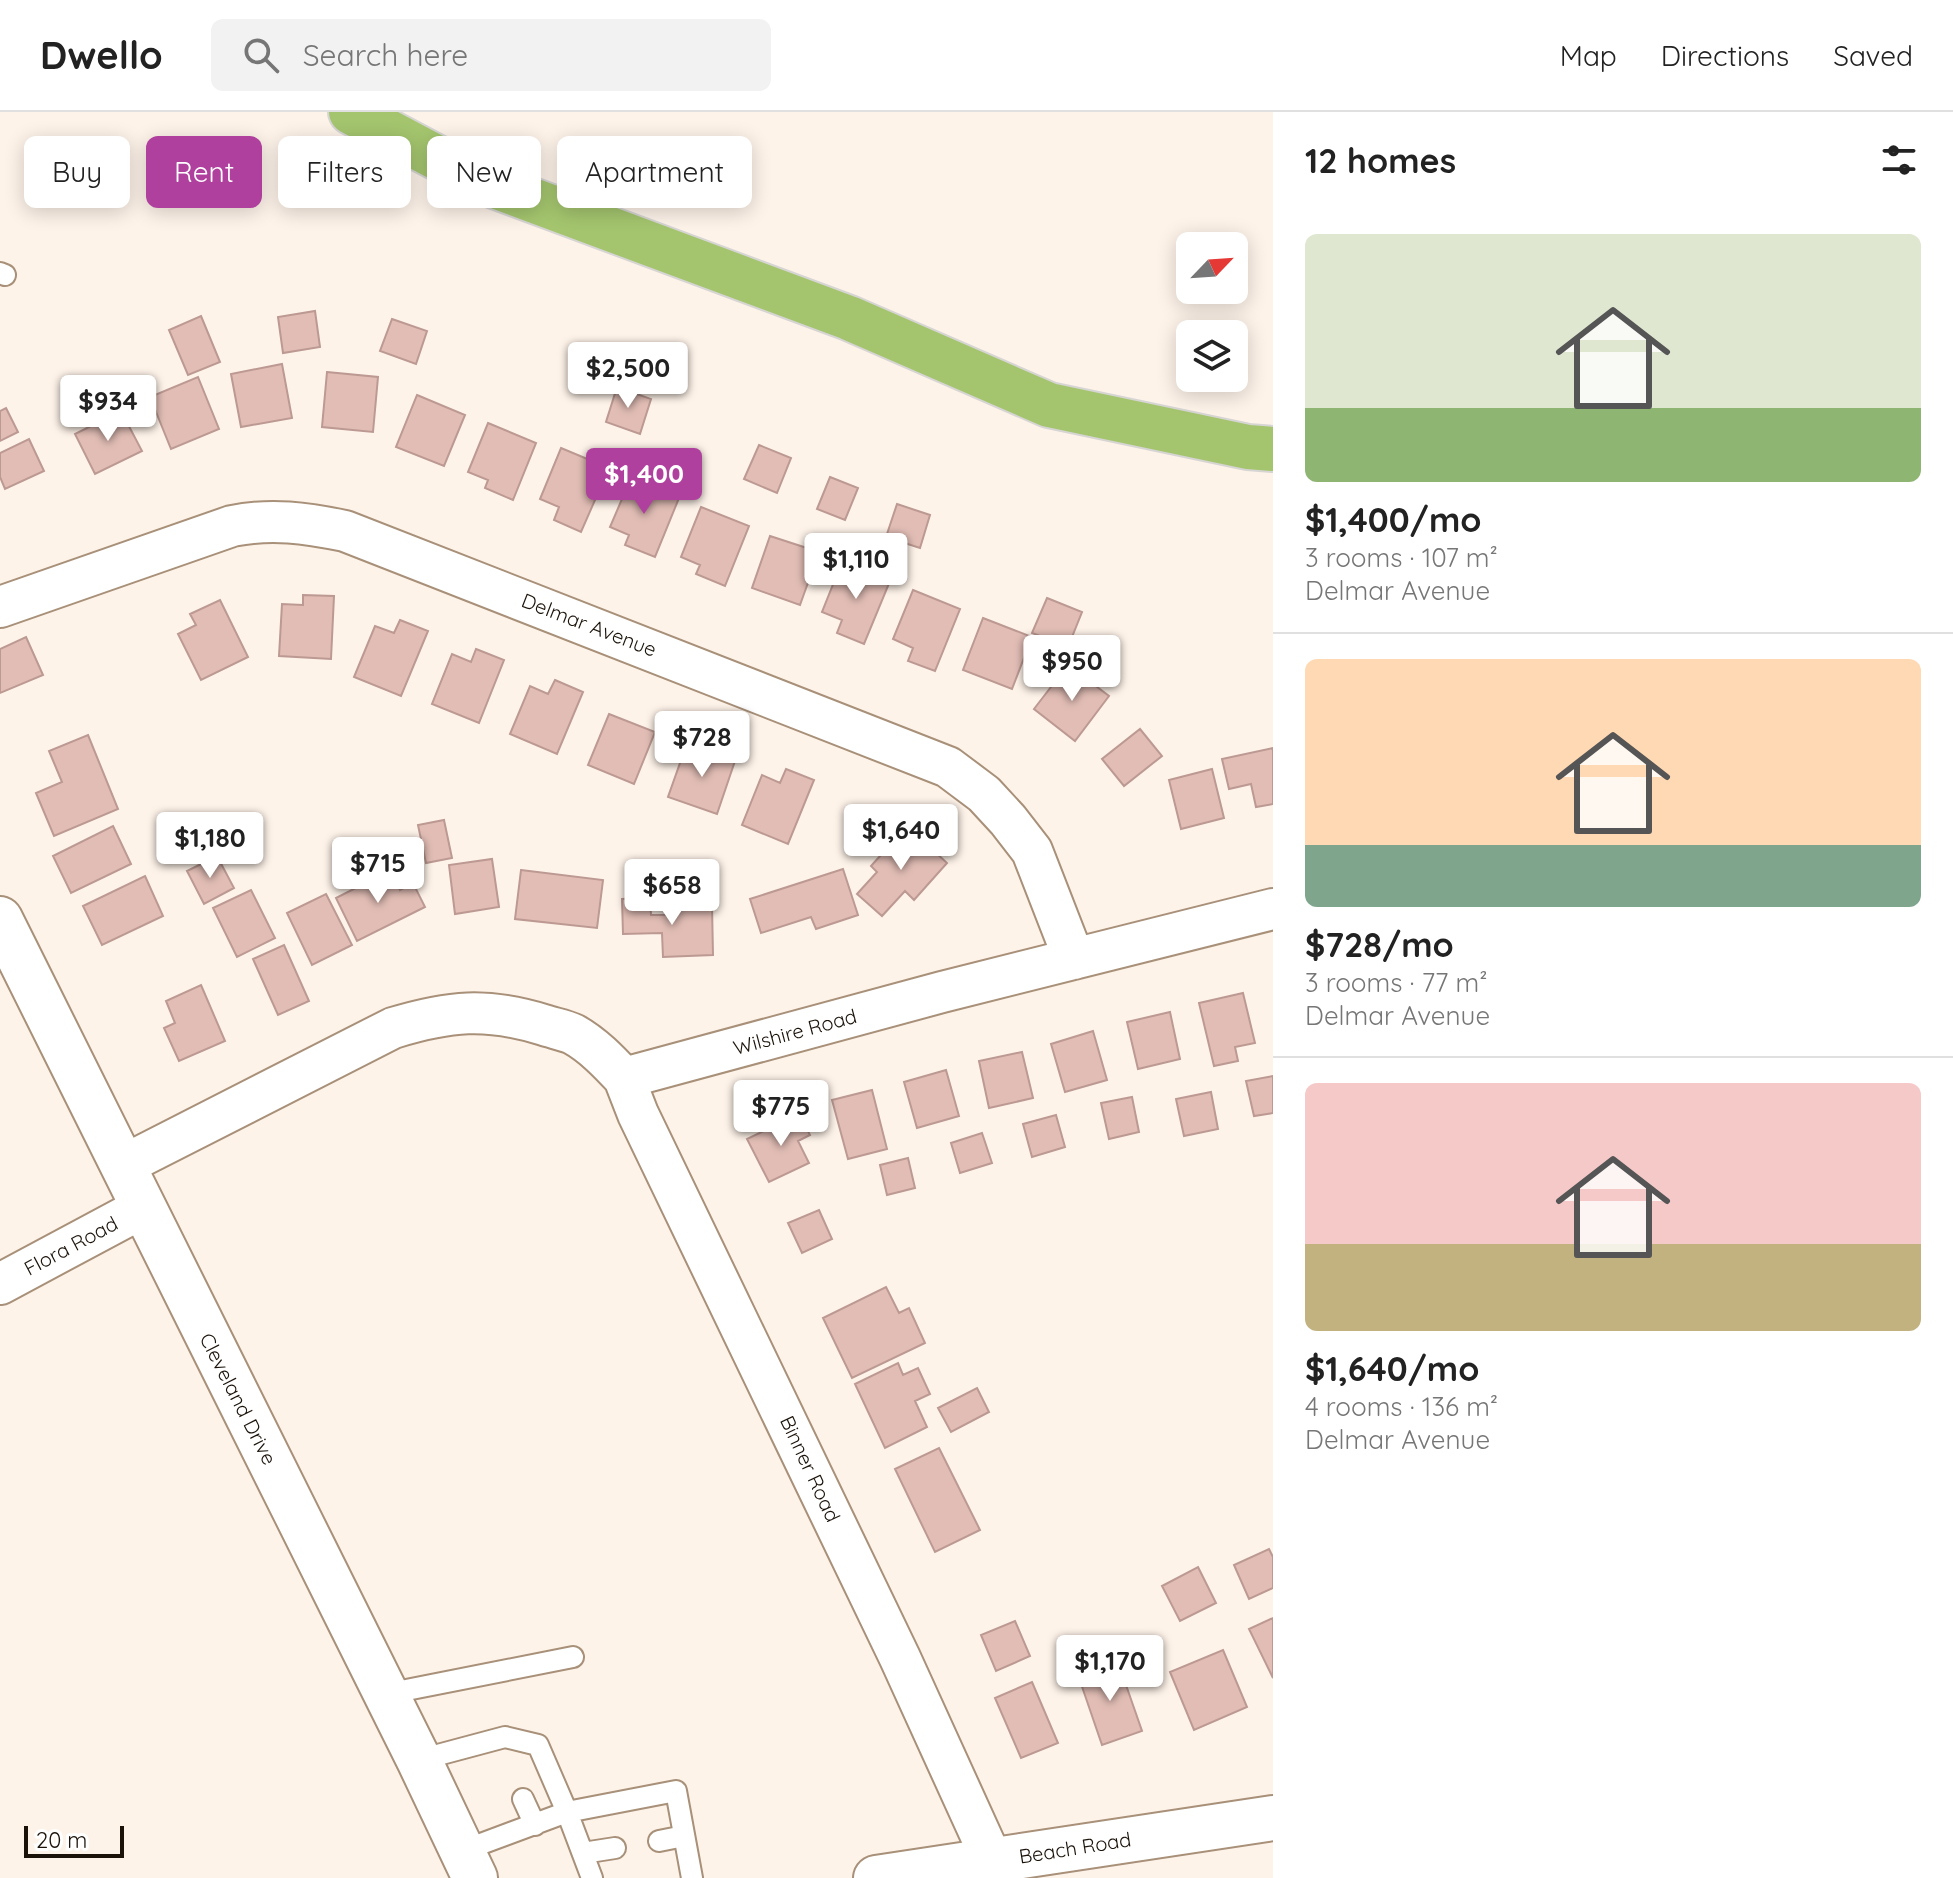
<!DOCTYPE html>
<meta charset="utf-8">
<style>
:root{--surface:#fff;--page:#f2f2f2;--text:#222;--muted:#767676;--line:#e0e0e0;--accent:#af409d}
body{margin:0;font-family:Quicksand,sans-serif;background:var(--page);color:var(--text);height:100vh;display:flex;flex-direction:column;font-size:30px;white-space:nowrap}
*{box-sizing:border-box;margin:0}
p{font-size:26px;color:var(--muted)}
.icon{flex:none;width:44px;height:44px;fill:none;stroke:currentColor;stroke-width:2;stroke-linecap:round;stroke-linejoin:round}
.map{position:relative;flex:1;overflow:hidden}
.sheet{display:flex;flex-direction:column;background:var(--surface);width:680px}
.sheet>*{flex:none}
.hud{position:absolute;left:24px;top:24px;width:760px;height:72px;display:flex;gap:16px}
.needle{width:52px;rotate:65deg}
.tools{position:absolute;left:1176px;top:120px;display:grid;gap:16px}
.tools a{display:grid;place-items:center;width:72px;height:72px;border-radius:12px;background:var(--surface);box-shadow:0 4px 20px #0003;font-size:40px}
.scale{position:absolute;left:24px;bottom:20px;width:100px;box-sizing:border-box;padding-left:8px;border:4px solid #1b130a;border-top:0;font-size:22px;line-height:28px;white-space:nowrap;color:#1b130a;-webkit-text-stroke:6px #fff;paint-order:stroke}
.price{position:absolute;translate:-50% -68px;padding:0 18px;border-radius:8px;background:#fff;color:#222;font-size:26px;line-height:52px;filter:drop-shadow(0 2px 4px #0008)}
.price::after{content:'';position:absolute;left:50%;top:48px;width:24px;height:18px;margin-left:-12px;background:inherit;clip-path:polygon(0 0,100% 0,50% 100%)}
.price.on{background:var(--accent);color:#fff}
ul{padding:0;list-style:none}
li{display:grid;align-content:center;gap:16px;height:424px;padding:0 32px}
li+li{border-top:2px solid var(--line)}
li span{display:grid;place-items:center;height:248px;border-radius:12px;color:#555}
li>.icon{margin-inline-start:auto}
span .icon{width:144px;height:144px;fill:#fffc;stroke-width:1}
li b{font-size:34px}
h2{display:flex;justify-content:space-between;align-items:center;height:96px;padding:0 32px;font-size:34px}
.pill{padding:0 28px;border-radius:12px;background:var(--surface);box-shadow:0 4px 20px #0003;font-size:28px;line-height:72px}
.pill.on{background:var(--accent);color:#fff}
header{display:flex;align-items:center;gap:48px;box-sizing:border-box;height:112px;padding:0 40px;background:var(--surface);border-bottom:2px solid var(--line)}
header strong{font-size:38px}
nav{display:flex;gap:44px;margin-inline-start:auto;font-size:28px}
.search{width:560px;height:72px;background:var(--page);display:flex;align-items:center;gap:20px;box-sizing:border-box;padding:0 28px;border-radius:12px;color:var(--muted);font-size:30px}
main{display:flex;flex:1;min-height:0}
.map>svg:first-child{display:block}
.building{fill:#e1bdb5;stroke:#bc9992;stroke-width:2}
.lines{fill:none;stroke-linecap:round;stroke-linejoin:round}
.lane-casing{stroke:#a89079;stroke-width:24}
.street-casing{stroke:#a89079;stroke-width:44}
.secondary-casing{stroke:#a89079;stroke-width:48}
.highway-casing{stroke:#d6d5d3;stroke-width:48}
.lane{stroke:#fff;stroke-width:20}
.street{stroke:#fff;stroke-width:40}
.secondary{stroke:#fff;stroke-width:44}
.highway{stroke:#a4c56e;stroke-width:44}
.labels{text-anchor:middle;stroke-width:6;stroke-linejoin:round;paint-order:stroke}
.street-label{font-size:20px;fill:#1b130a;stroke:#fff}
</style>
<header>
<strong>Dwello</strong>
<div class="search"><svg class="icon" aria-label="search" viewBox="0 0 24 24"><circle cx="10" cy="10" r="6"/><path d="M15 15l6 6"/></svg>Search here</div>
<nav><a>Map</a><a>Directions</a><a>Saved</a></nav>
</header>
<main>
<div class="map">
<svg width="1273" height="1766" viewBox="0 0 1273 1766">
<rect width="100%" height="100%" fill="#fef3e9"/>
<path class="building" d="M315 199 320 235 283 241 278 205Z
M201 204 220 250 188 263 169 218Z
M392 207 427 219 416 252 380 239Z
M282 252 292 306 241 315 231 262Z
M327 260 378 265 373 320 322 315Z
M198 265 219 317 171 337 150 285Z
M617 275 651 287 640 322 606 310Z
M417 283 465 303 444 354 396 335Z
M6 296 18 320 0 329V299Z
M121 299 142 339 95 362 75 322Z
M488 311 536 331 513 388 485 376 488 368 468 360Z
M29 327 44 359 5 377 0 365V341Z
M759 333 791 346 777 381 744 367Z
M561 336 609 356 581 420 554 408 559 395 540 387Z
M830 365 858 376 845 408 817 397Z
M631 366 679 386 655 445 625 433 629 423 610 415Z
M897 392 930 403 920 436 886 425Z
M701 395 749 414 725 474 696 462 700 453 681 445Z
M770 424 819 440 800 493 752 476Z
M842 450 890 469 864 532 837 521 842 508 822 500Z
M913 478 960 497 935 559 908 549 913 536 893 527Z
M303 483 334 484 331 547 279 544 282 492 303 493Z
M1047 486 1082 500 1068 535 1032 521Z
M220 488 248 545 201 568 178 522 196 513 190 502Z
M983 506 1032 525 1012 577 963 558Z
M400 508 428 519 401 584 354 565 375 514 394 521Z
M26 525 43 563 0 581V537Z
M476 537 504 548 479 611 432 592 452 542 471 550Z
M1068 553 1109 584 1075 629 1034 597Z
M555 568 583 580 557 642 510 622 530 574 548 582Z
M609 602 655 620 634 672 588 653Z
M1140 617 1162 644 1124 674 1102 647Z
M88 623 118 697 54 724 36 681 62 670 49 639Z
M686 634 720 646 722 641 736 646 717 702 668 685Z
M1273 636V692L1256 695 1251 672 1229 677 1222 647Z
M786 657 814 668 788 732 742 713 762 663 780 671Z
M1212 657 1224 706 1181 717 1169 668Z
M444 708 452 746 426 751 418 713Z
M113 714 131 752 71 781 53 744Z
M907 714 947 751 914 788 905 779 882 804 857 782 877 760 871 754Z
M217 744 234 776 204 792 187 759Z
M492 747 499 795 455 802 449 753Z
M843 757 858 803 816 817 811 805 761 821 750 787Z
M391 758 400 778 413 771 425 795 357 829 336 786Z
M521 758 603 768 597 816 515 807Z
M145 764 163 804 102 833 83 794Z
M251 778 275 826 237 845 213 796Z
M326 782 352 833 312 853 287 801Z
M650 786 651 803H673V794L712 793 713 843 663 845 662 821 623 822 622 787Z
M284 833 309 889 278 903 253 847Z
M201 873 225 929 179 949 164 916 175 911 166 889Z
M1243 881 1255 931 1235 935 1238 949 1214 954 1199 891Z
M1170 900 1180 947 1138 957 1127 910Z
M1093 919 1107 968 1065 980 1051 932Z
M1022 940 1033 986 989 996 979 949Z
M946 958 959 1004 917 1016 904 970Z
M1273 964V1001L1254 1004 1246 969Z
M872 978 887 1037 848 1047 832 988Z
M1211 980 1218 1017 1184 1024 1176 987Z
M1132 985 1139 1020 1109 1027 1101 991Z
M799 1002 810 1023 798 1029 809 1051 769 1070 747 1027Z
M1056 1003 1065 1035 1032 1045 1023 1012Z
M982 1021 992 1051 960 1061 951 1031Z
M908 1046 915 1076 887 1083 880 1053Z
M819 1098 832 1127 802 1141 788 1111Z
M886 1175 899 1201 909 1196 925 1231 852 1266 823 1206Z
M898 1251 903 1263 918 1256 930 1282 915 1289 927 1315 885 1336 855 1272Z
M977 1276 989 1300 951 1320 938 1296Z
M939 1336 980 1418 935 1440 895 1357Z
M1269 1437 1273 1445V1476L1249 1487 1234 1453Z
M1198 1455 1216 1491 1180 1509 1162 1474Z
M1273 1506V1566L1249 1517Z
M1015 1509 1030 1544 996 1559 981 1523Z
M1223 1538 1247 1595 1194 1618 1170 1560Z
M1118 1550 1142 1619 1102 1633 1078 1563Z
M1032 1570 1058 1631 1021 1646 995 1586Z"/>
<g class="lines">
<g class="lane-casing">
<path id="lane" d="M0 161 5 163
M386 1582 573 1545
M419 1648 505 1625 538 1633 567 1700 462 1739
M523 1687 535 1713
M659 1729 684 1724
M583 1741 615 1736
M592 1766 567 1700 676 1679 692 1766"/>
</g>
<g class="street-casing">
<path id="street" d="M0 495 232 414C272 406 306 411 345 419L948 655 984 682 1008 708 1032 739 1074 847
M624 966 638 1002 900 1546 992 1748
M122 1054 393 916C449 899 486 895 544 913 553 916 564 918 573 922 593 933 609 950 624 966L942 880 1273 797
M0 1172 142 1096"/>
</g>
<g class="secondary-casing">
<path id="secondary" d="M0 807 419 1648 475 1766
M876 1766 1273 1706"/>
</g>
<g class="highway-casing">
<path id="highway" d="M351 0 481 69 849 206 1049 293 1248 335 1273 337"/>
</g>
<use href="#lane" class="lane"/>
<use href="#street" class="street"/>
<use href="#secondary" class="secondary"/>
<use href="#highway" class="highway"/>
</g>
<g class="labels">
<g class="street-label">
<text transform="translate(589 513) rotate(21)" y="7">Delmar Avenue</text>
<text transform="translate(795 920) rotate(-15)" y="7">Wilshire Road</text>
<text transform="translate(71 1134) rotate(-28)" y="7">Flora Road</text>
<text transform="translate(238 1287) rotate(63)" y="7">Cleveland Drive</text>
<text transform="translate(810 1357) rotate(65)" y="7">Binner Road</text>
<text transform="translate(1075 1736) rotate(-9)" y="7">Beach Road</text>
</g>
</g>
</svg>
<div class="tools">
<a><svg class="needle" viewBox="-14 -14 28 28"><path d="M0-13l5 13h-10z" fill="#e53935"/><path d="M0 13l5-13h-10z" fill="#767676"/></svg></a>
<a><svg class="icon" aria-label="layers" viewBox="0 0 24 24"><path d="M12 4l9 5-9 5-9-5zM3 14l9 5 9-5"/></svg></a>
</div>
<div class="scale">20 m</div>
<b class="price" style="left:628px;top:298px">$2,500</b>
<b class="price" style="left:108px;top:331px">$934</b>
<b class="price on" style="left:644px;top:404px">$1,400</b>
<b class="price" style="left:856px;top:489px">$1,110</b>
<b class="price" style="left:1072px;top:591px">$950</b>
<b class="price" style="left:702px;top:667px">$728</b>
<b class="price" style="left:901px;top:760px">$1,640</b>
<b class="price" style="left:210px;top:768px">$1,180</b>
<b class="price" style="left:378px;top:793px">$715</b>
<b class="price" style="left:672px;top:815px">$658</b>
<b class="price" style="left:781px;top:1036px">$775</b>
<b class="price" style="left:1110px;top:1591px">$1,170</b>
<div class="hud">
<a class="pill">Buy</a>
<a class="pill on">Rent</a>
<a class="pill">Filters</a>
<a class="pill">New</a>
<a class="pill">Apartment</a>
</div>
</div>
<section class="sheet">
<h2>12 homes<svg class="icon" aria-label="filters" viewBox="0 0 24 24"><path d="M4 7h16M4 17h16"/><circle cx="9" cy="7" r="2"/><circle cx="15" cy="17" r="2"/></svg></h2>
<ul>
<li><span style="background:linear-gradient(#dfe7d0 70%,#8fb573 0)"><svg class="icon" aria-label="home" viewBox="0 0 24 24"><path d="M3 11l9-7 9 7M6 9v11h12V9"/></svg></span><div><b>$1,400/mo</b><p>3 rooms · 107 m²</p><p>Delmar Avenue</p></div></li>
<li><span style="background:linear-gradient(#ffd9b3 75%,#7fa58c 0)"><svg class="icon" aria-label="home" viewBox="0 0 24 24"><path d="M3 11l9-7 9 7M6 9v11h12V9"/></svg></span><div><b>$728/mo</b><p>3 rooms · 77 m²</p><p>Delmar Avenue</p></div></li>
<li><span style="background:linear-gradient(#f6c9c9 65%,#c2b280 0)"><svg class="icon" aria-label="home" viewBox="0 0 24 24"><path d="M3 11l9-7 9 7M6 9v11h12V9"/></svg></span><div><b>$1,640/mo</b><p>4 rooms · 136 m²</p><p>Delmar Avenue</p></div></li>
</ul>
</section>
</main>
